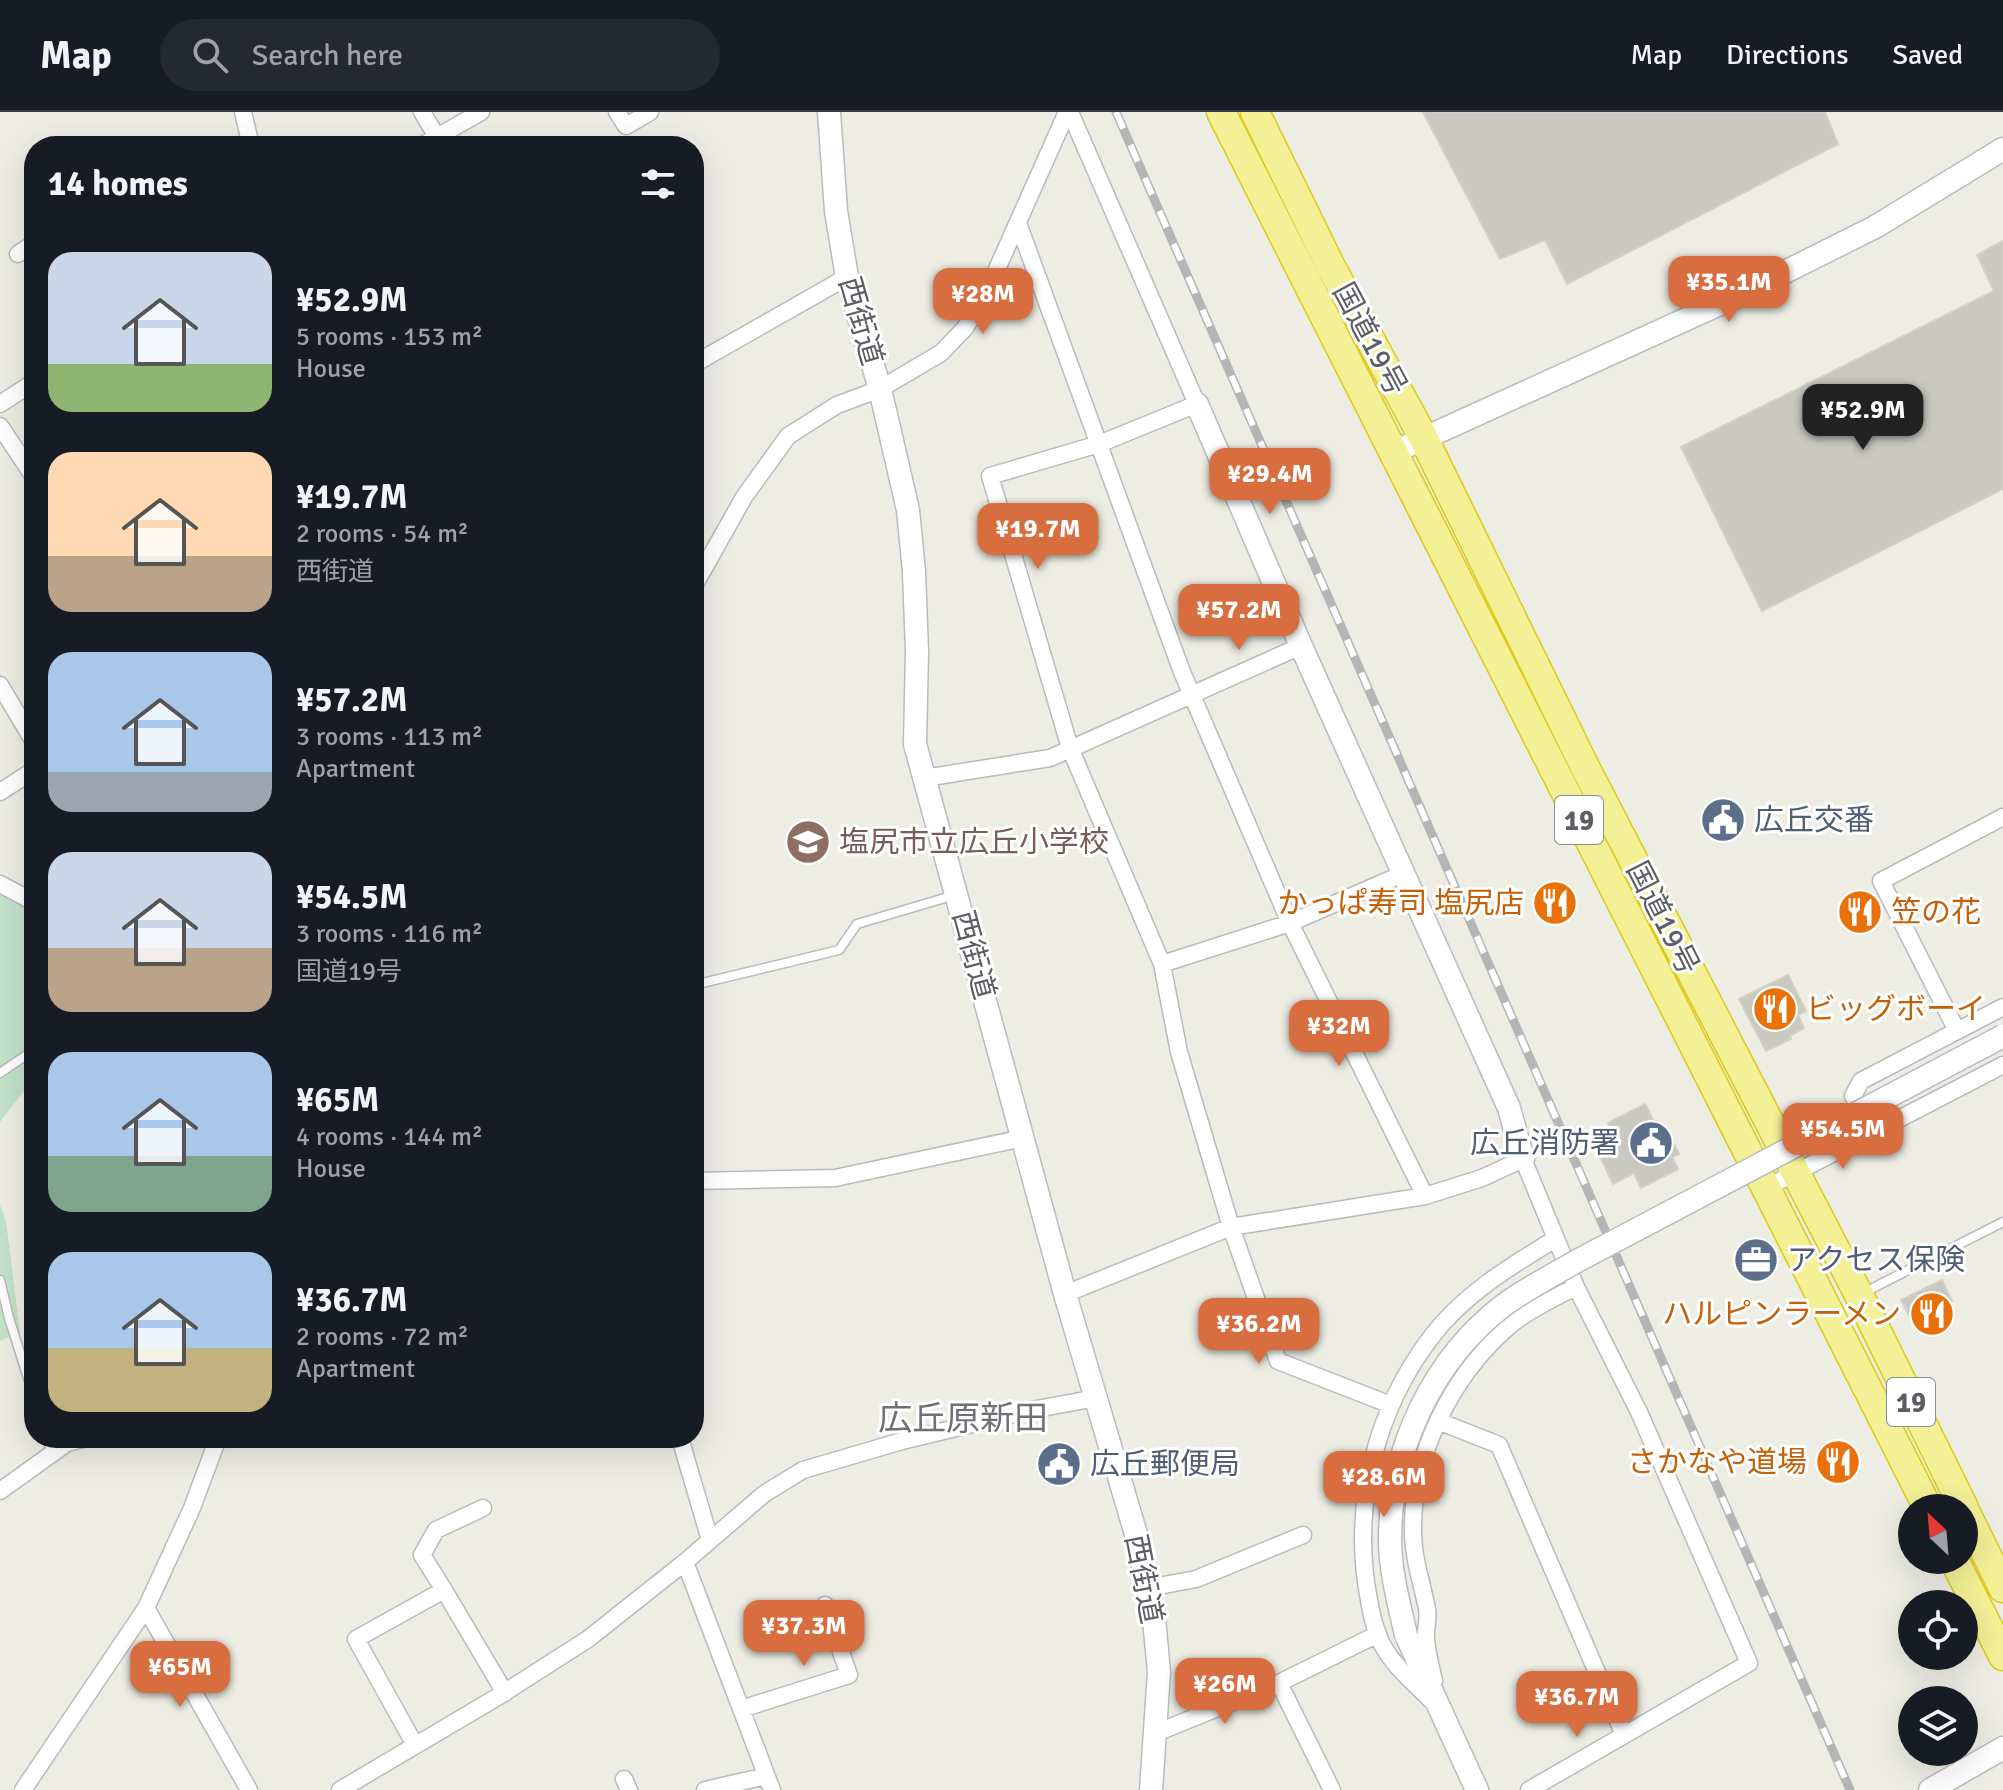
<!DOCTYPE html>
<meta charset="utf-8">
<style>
:root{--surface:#171b24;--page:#242831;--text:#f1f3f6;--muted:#9ea1a6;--line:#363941;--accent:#d86e3f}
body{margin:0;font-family:Signika,"Noto Sans JP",sans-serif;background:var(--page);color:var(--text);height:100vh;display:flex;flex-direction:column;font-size:30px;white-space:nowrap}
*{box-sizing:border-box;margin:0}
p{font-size:26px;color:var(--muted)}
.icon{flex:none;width:44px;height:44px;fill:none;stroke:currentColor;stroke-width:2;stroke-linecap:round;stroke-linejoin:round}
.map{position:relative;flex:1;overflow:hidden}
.details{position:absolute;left:24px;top:24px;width:680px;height:1312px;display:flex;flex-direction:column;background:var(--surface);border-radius:32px;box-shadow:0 8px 32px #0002}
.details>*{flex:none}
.needle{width:52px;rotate:334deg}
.buttons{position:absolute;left:1898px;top:1382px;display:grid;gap:16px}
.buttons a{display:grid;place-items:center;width:80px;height:80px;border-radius:50%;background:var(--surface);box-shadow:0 8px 32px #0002;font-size:40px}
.price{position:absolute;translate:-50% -68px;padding:0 18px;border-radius:16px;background:var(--accent);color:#fff;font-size:26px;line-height:52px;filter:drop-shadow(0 2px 4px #0008)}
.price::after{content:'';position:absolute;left:50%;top:48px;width:24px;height:18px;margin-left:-12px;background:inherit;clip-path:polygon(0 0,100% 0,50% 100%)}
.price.active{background:#222;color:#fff}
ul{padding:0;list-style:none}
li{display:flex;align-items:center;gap:24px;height:200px;padding:0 24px}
li span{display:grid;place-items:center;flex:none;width:224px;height:160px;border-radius:24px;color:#555}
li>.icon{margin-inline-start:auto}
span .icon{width:96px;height:96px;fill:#fffc;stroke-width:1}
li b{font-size:34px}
h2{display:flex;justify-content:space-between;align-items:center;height:96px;padding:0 24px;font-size:34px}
header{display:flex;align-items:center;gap:48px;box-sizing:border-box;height:112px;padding:0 40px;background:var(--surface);border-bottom:2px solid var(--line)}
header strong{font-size:38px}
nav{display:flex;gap:44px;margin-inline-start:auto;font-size:28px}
.search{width:560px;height:72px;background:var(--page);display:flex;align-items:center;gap:20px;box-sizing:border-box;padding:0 28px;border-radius:44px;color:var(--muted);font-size:30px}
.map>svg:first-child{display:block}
.green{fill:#c3e2ca}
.building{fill:#c9c8c1;stroke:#d1d0c3;stroke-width:2}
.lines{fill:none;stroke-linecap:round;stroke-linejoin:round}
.lane-casing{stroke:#b9babf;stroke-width:11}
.street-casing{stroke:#b9babf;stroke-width:19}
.secondary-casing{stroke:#babbc1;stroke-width:25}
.highway-casing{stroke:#dccb16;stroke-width:31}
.lane{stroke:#fff;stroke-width:8}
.street{stroke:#fff;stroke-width:16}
.secondary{stroke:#fff;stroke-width:22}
.highway{stroke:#f3f096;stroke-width:28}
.rail-casing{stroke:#b4b5b5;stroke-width:9}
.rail{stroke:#fff;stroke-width:6;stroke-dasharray:18;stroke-linecap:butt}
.secondary-bridge-casing{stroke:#babbc1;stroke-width:25;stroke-linecap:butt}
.secondary-bridge{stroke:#fff;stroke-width:22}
.labels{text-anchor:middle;stroke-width:6;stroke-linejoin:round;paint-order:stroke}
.shield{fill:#fff;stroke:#8d8e92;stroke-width:2}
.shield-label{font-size:28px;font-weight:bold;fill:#5c5e63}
.street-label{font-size:30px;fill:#5c5e63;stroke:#fff}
.service-label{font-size:30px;fill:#4e5e75;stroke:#fff;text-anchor:start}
.education-label{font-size:30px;fill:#785e54;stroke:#fff;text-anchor:start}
.food-label{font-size:30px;fill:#c56008;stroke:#fff;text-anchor:end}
.quarter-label{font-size:34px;fill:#6d7075;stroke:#fff}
</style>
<header>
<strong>Map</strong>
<div class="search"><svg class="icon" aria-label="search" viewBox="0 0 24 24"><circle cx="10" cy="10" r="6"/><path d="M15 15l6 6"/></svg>Search here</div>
<nav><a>Map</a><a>Directions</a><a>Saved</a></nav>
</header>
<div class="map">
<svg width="2003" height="1678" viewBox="0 0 2003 1678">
<rect width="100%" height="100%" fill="#edede4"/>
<path class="green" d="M0 777 34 785V966L0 1010Z
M0 1093 6 1109 20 1220 0 1229Z"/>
<path class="building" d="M1423 0H1825L1838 32 1567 172 1545 128 1500 147Z
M2003 129V377L1762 499 1681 335 1994 179 1977 143Z
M1788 863 1806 899 1798 903 1804 916 1790 924 1791 927 1766 939 1739 887Z
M1645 992 1665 1032 1672 1028 1679 1042 1672 1045 1678 1057 1641 1076 1634 1061 1613 1072 1596 1036 1616 1026 1608 1011Z
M1942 1168 1952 1189 1912 1209 1901 1188Z"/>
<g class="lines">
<g class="lane-casing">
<path id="lane" d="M694 873 839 838 857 812 955 783
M0 961 34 938
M0 1168 9 1206 34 1285
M1865 1180 2003 1110
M47 1326 52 1341"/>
</g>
<g class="street-casing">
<path id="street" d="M243 0 251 34
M422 0 437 25
M617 0 626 14 650 0
M1070 0 1197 292 1099 332 990 364 1070 636 1162 852 1179 940 1231 1115 1278 1249 1391 1293
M421 34 481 0
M1018 111 1182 560 1290 811 1425 1084
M18 142 34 131
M694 252 847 165
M0 292 34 270
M0 314 34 365
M694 474 744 385 788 324 837 293 880 277 941 241 965 216 985 184 1067 0
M0 573 34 630
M924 666 1050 646 1301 534
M0 680 34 658
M0 772 34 790
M1162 852 1290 811 1405 761
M1957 919 1881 769 2003 705
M1872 1020 1853 984 1861 969 2003 895
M694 1069 835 1066 1023 1026
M1766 1076 2003 953
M1065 1182 1231 1115 1425 1084 1482 1066 1523 1047 1576 1175 1639 1300 1749 1551 1529 1678
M1438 1309 1499 1333 1624 1623
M680 1326 710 1428
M0 1379 67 1331 86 1326
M685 1450 772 1678
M1148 1476 1196 1467 1303 1423
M444 1478 422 1443 436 1418 483 1396
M146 1496 249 1678
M1434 1569C1431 1555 1427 1541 1426 1527 1425 1517 1429 1507 1427 1497 1422 1471 1413 1446 1413 1419 1412 1343 1451 1265 1508 1215 1527 1199 1553 1186 1576 1175
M1279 1571 1332 1678
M1431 1588C1416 1573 1397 1557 1386 1539 1376 1524 1372 1505 1369 1488 1351 1396 1375 1298 1432 1224 1464 1182 1511 1154 1555 1127
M741 1597 849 1563 825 1493
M1156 1621 1279 1571 1378 1522
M415 1633 356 1527 444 1478 505 1581
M624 1667 629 1678
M23 1678 146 1496 192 1396 218 1326
M340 1678 499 1584 588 1527 685 1450 764 1382 803 1358 902 1329 1026 1299 1096 1286
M705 1678 766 1664"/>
</g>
<g class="secondary-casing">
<path id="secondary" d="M829 0 836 99 847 165 880 277 908 398 914 460 917 539 915 632 1065 1182 1138 1429 1154 1507 1159 1560 1151 1678
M1197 292 1301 534 1509 996 1523 1047
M1394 340 1735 185 1875 115 2003 37
M1406 1523 1477 1678
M1930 1678 2003 1636"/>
</g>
<g class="highway-casing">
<path id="highway" d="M1221 0 1928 1396
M1255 0 1330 153 1423 325 1585 655 1859 1183 1964 1396
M1964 1397 2003 1476
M1954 1448 2003 1544"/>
</g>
<use href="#lane" class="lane"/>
<use href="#street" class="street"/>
<use href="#secondary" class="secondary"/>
<use href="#highway" class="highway"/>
<g class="rail-casing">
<path id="rail" d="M1116 0 1850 1678"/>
</g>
<use href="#rail" class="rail"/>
<g class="secondary-bridge-casing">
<path id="secondary-bridge" d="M1406 1523C1399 1492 1390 1459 1390 1427 1390 1338 1433 1247 1504 1193 1527 1176 1553 1163 1577 1149L2003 924"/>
</g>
<use href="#secondary-bridge" class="secondary-bridge"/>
</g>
<defs>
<g id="civic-disc" transform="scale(2.3)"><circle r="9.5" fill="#5c6f8a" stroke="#fff"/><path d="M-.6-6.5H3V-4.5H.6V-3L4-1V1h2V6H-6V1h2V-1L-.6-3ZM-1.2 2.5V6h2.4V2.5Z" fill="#fff"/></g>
<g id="school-disc" transform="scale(2.3)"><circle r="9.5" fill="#8d6e63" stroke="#fff"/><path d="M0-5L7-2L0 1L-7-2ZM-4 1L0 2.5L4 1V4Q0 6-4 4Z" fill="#fff"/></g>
<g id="restaurant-disc" transform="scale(2.3)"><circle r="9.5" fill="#e8710a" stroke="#fff"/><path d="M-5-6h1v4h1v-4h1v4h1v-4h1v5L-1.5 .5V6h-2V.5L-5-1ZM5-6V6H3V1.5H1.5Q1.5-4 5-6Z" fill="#fff"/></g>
<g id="office-disc" transform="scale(2.3)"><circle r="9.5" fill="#5c6f8a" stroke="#fff"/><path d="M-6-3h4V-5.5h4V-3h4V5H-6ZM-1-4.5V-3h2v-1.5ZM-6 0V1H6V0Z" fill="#fff"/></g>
</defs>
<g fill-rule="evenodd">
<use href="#civic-disc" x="1723" y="708"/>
<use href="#school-disc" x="808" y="730"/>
<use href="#restaurant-disc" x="1555" y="791"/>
<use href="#restaurant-disc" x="1860" y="800"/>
<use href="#restaurant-disc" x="1775" y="897"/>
<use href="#civic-disc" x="1651" y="1031"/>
<use href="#office-disc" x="1756" y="1148"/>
<use href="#restaurant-disc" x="1932" y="1202"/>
<use href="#restaurant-disc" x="1838" y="1350"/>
<use href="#civic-disc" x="1059" y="1352"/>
</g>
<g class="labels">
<g class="shield">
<rect x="1555" y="684" width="48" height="48" rx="6"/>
<rect x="1887" y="1266" width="48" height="48" rx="6"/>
</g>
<g class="shield-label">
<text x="1579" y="718">19</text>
<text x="1911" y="1300">19</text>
</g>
<g class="street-label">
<text transform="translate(861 209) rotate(74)" y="10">西街道</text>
<text transform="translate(1370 227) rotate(62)" y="10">国道19号</text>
<text transform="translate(1663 806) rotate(63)" y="10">国道19号</text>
<text transform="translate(974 843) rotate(75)" y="10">西街道</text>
<text transform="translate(1144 1467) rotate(79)" y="10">西街道</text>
</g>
<g class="service-label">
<text x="1754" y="718">広丘交番</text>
<text x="1620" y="1041" text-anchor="end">広丘消防署</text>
<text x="1787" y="1158">アクセス保険</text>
<text x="1090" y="1362">広丘郵便局</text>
</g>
<g class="education-label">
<text x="839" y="740">塩尻市立広丘小学校</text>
</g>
<g class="food-label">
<text x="1524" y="801">かっぱ寿司 塩尻店</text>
<text x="1891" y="810" text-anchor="start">笠の花</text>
<text x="1806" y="907" text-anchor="start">ビッグボーイ</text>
<text x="1901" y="1212">ハルピンラーメン</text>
<text x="1807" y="1360">さかなや道場</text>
</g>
<g class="quarter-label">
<text x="963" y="1318">広丘原新田</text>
</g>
</g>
</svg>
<div class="buttons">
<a><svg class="needle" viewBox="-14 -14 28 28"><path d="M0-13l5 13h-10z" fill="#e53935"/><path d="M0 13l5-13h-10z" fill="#9ea1a6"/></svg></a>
<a><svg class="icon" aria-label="locate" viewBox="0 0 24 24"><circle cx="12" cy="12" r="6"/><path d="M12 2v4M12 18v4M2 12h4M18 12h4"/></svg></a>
<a><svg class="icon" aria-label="layers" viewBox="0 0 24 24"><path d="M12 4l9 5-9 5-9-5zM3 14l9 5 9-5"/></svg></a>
</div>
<b class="price" style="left:1729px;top:212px">¥35.1M</b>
<b class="price" style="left:983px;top:224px">¥28M</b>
<b class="price active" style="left:1863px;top:340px">¥52.9M</b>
<b class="price" style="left:1270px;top:404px">¥29.4M</b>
<b class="price" style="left:1038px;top:459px">¥19.7M</b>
<b class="price" style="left:1239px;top:540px">¥57.2M</b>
<b class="price" style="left:1339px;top:956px">¥32M</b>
<b class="price" style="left:1843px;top:1059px">¥54.5M</b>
<b class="price" style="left:1259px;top:1254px">¥36.2M</b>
<b class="price" style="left:1384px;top:1407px">¥28.6M</b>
<b class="price" style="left:804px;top:1556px">¥37.3M</b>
<b class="price" style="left:180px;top:1597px">¥65M</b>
<b class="price" style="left:1225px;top:1614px">¥26M</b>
<b class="price" style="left:1577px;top:1627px">¥36.7M</b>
<section class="details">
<h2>14 homes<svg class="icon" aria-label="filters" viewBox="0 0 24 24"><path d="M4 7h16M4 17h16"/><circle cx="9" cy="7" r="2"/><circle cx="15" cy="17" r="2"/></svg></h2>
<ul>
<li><span style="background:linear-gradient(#c9d6e8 70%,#8fb573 0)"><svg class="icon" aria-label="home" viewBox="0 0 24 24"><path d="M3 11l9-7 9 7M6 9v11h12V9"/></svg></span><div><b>¥52.9M</b><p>5 rooms · 153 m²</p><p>House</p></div></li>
<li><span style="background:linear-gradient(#ffd9b3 65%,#b9a48a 0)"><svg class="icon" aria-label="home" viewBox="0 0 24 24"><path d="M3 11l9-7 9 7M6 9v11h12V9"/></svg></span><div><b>¥19.7M</b><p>2 rooms · 54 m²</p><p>西街道</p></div></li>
<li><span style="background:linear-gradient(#a9c7e8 75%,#9aa5b1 0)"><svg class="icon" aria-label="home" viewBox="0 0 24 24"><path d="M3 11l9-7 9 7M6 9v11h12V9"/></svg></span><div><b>¥57.2M</b><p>3 rooms · 113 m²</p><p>Apartment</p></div></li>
<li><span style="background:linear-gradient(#c9d6e8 60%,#b9a48a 0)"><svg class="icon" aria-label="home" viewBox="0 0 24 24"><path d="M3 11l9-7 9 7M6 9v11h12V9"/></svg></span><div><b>¥54.5M</b><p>3 rooms · 116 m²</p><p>国道19号</p></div></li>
<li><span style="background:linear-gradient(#a9c7e8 65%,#7fa58c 0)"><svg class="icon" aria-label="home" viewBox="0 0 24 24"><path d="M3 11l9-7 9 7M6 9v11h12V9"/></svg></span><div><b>¥65M</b><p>4 rooms · 144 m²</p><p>House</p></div></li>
<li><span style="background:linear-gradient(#a9c7e8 60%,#c2b280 0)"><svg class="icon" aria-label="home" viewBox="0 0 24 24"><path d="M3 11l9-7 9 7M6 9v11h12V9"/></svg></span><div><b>¥36.7M</b><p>2 rooms · 72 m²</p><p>Apartment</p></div></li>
</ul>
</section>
</div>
